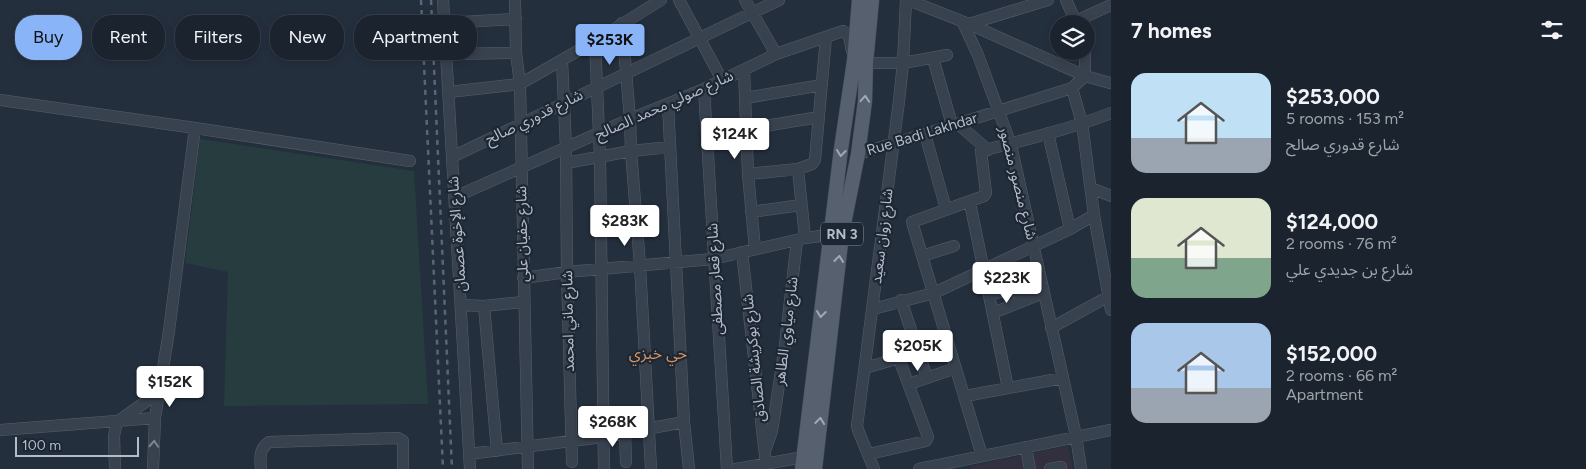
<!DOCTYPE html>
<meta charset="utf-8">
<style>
:root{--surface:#1b232e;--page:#242b36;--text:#f1f3f6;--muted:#a0a4aa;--line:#39404a;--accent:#8ab4f8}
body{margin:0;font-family:Figtree,"Noto Sans Arabic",sans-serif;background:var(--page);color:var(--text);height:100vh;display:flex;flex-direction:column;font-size:19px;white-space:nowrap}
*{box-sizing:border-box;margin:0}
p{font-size:16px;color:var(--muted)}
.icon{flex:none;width:28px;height:28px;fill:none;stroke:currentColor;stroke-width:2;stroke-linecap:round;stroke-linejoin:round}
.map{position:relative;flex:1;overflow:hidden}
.drawer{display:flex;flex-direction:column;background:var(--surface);width:475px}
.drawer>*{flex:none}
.hud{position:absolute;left:15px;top:15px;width:475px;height:45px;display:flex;gap:10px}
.controls{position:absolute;left:1050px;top:15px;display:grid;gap:10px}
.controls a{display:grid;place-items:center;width:45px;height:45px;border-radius:50%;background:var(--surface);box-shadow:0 2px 8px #0003,0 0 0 1px var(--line);font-size:25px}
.scale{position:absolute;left:15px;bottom:12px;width:124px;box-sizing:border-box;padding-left:5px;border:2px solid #b4bcc9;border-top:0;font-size:14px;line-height:18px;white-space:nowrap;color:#b4bcc9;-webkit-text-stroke:4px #1d2633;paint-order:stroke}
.price{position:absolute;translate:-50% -42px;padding:0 11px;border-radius:5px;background:#fff;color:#222;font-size:16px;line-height:32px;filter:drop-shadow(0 1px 2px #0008)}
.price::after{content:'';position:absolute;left:50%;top:30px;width:15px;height:11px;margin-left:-8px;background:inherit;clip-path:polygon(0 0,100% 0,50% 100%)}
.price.selected{background:var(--accent);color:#111}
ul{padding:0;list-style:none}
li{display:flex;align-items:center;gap:15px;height:125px;padding:0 20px}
li span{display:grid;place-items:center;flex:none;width:140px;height:100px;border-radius:15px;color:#555}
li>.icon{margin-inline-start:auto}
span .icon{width:60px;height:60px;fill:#fffc;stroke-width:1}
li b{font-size:21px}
h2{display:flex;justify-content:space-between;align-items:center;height:60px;padding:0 20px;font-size:21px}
.chip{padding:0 18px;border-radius:20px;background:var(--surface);box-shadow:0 2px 8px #0003,0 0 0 1px var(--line);font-size:18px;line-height:45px}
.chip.selected{background:var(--accent);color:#111}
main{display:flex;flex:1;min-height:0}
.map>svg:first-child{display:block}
.medical{fill:#32303f}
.pitch{fill:#263c3f}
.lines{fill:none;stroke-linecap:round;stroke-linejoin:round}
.minor-casing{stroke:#565f6c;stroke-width:12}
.major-casing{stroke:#414a57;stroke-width:15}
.minor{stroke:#38414e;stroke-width:11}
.major{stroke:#56606e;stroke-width:14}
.rail{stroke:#5a6575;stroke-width:2.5;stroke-dasharray:5 5;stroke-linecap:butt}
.oneway{stroke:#a1aab7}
.oneway2{stroke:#7c8592}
.labels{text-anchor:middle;stroke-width:4.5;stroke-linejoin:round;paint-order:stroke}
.shield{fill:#1d2633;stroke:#878f9c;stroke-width:1}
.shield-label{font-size:14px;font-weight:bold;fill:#b4bcc9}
.street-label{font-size:15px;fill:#b4bcc9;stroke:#1d2633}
.neighbourhood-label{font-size:16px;fill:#d59563;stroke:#1d2633}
</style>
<main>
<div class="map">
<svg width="1111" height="469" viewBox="0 0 1111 469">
<rect width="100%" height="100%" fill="#242f3e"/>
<path class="medical" d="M1068 446 1073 469H971L970 466Z"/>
<path class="pitch" d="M200 139 414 171 428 404 224 406 228 272 185 263Z"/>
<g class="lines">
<g class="minor-casing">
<path id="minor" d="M443 0 470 469
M515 0 516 53 520 84 528 469
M679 0 722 80
M745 0 776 54
M908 0 969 24 1085 76 1110 83
M1066 0 1077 24
M1076 21 1111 5
M444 23 516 19
M622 23 630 119 631 151 640 265 651 469
M963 23 978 55 1011 145 1076 436 1081 469
M969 24 1048 0
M595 41 600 157 604 469
M446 54 516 53
M933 58 952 125
M562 61 566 148 567 272 572 462
M866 63H903L947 55
M744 70 748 174 755 249
M1072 88 1082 123 1094 215 1111 310
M704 89 727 469
M449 92 520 84 595 41 661 0
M745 98 822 85
M0 100 195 128 169 331 155 418 153 469
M668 104 684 422 689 469
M958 124 988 150
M195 128 410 161
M747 129 819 117
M1048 133 1070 229
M925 134 946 209
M858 154 925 134 1072 88 1085 76V51
M452 157 779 0
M566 163 631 151 670 147
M798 169 805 238
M748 174 798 169 812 164 815 160 826 37
M1091 188 1111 196
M455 197 630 119 704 89 776 54 843 31 849 36 852 51
M970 203 1008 388
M751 212 801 205
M742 252 766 464
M922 256 954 246
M523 278 567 272 713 259 805 238 837 234
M989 295C1007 290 1012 287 1027 299
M901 300 927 378
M461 305 484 306 523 302
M484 306 497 451
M873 309 934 293 1070 229 1094 215
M993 313 1043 293
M1051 328 1111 295
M865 368 896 359H899L928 437 926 441 869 454
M909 384 956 368
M965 396 1063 378
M0 430 155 418
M625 433 626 462
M1026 447 1030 469
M766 448 772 431 785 345 797 240
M469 454 603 437 684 422
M982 456 912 222 984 196 986 193 981 151C1025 140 1069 129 1111 113
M115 469 114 436 117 422 158 393
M261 469C260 458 259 449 269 442L398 438 403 441V469
M736 469 804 457
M874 469 858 430 857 426 899 101 903 63 906 0
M919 469 1111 430
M1050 469 1061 467"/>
</g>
<g class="major-casing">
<path id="major" d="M802 469 841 149 854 61 859 0
M815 469 842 234 858 154 865 101 866 63 872 0"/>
</g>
<use href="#minor" class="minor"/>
<use href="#major" class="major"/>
<path class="rail" d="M421 0 443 469
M431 0 452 469"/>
</g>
<defs><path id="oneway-chevron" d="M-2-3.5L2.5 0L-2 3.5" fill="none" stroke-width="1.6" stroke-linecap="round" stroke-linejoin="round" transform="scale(1.25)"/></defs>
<g class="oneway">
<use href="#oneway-chevron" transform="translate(865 99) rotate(-86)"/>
<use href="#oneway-chevron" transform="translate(841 153) rotate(97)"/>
<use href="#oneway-chevron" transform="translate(839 259) rotate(-83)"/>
<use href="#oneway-chevron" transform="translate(821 314) rotate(97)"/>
<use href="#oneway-chevron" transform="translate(820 421) rotate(-84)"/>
</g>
<use class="oneway2" href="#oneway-chevron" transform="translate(154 444) rotate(-87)"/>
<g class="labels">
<rect class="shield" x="821" y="222.5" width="42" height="23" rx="4"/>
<g class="shield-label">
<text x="842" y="239">RN 3</text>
</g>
<g class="street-label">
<text transform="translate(664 105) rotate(-24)" y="5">شارع صولي محمد الصالح</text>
<text transform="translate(534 117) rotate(-26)" y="5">شارع قدوري صالح</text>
<text transform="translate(922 134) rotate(-17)" y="5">Rue Badi Lakhdar</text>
<text transform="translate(1018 183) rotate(76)" y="5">شارع منصور منصور</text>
<text transform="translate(457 234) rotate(-94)" y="5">شارع الإخوة عصمان</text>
<text transform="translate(522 234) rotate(-91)" y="5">شارع حفيان علي</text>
<text transform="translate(882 236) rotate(-83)" y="5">شارع زوان سعيد</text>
<text transform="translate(715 279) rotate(-93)" y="5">شارع قعار مصطفى</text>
<text transform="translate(568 321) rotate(-91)" y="5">شارع ماني امحمد</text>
<text transform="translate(786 331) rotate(-83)" y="5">شارع مياوي الطاهر</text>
<text transform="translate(754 358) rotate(-96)" y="5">شارع بوكريشة الصادق</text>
</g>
<g class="neighbourhood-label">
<text x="658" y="359">حي خبزي</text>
</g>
</g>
</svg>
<div class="controls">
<a><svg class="icon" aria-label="layers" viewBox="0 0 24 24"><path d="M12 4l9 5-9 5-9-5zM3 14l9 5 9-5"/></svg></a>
</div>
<div class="scale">100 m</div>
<b class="price selected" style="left:610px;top:66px">$253K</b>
<b class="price" style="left:735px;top:160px">$124K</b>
<b class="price" style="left:625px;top:247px">$283K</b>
<b class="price" style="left:1007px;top:304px">$223K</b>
<b class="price" style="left:918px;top:372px">$205K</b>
<b class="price" style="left:170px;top:408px">$152K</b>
<b class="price" style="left:613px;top:448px">$268K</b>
<div class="hud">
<a class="chip selected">Buy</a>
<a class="chip">Rent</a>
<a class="chip">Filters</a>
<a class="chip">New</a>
<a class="chip">Apartment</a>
</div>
</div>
<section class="drawer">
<h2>7 homes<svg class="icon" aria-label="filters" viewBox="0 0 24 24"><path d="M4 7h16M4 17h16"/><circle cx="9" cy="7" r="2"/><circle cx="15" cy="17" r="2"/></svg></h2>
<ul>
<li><span style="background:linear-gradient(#bfe0f5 65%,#9aa5b1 0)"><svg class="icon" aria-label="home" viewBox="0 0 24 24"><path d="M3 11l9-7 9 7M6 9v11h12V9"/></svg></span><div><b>$253,000</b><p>5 rooms · 153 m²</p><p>شارع قدوري صالح</p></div></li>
<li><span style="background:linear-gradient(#dfe7d0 60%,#7fa58c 0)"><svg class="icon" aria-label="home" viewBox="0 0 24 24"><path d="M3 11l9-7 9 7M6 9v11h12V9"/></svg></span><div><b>$124,000</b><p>2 rooms · 76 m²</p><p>شارع بن جديدي علي</p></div></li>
<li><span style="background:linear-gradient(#a9c7e8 65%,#9aa5b1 0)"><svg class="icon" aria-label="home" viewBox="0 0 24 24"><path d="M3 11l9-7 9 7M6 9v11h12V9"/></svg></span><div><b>$152,000</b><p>2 rooms · 66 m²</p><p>Apartment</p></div></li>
</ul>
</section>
</main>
